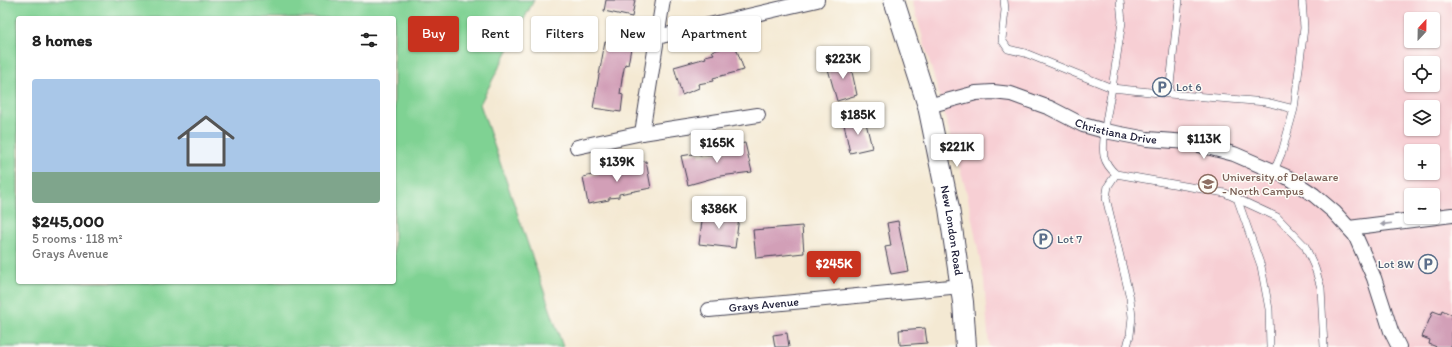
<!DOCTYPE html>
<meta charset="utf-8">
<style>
:root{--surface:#fff;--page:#f2f2f2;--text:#222;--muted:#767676;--line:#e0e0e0;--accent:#c8321e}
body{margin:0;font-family:Itim,sans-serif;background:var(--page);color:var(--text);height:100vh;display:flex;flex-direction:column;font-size:15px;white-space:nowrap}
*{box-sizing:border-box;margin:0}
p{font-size:13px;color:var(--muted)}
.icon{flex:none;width:22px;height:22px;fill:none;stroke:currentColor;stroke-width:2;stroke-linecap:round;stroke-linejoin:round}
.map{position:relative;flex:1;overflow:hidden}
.drawer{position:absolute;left:16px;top:16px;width:380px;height:268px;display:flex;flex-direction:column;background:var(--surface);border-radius:4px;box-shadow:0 1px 3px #0004}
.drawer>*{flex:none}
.hud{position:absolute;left:408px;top:16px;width:380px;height:36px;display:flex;gap:8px}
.needle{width:26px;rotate:22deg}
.buttons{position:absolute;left:1404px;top:12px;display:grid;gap:8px}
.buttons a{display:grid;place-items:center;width:36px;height:36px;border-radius:4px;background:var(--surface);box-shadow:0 1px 3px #0004;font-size:20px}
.price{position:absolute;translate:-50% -34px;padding:0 9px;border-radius:4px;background:#fff;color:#222;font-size:13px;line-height:26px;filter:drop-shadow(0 1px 2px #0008)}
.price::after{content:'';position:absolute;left:50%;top:24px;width:12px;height:9px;margin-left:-6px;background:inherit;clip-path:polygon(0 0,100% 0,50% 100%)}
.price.selected{background:var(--accent);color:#fff}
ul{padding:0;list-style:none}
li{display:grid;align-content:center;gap:8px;height:212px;padding:0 16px}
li+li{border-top:1px solid var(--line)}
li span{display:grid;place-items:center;height:124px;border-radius:4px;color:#555}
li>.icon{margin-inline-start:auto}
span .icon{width:72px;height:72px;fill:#fffc;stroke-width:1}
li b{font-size:17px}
h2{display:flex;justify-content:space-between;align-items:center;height:48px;padding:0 16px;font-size:17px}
.pill{padding:0 14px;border-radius:4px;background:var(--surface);box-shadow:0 1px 3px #0004;font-size:14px;line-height:36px}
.pill.selected{background:var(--accent);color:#fff}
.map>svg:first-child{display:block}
.built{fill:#f7cfd4;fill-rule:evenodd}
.green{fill:#7fd293;stroke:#507a67;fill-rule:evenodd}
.building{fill:#d29fb7}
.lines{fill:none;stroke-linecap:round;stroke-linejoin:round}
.lane-casing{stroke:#424052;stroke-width:8}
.street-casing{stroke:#424052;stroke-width:16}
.secondary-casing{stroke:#424052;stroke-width:22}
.lane{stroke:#fff;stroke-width:7}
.street{stroke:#fff;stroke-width:14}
.secondary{stroke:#fff;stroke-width:20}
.oneway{fill:#9c9ca7}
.labels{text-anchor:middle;stroke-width:3;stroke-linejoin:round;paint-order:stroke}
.service-label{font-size:12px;fill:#4e5e75;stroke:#fdfcf7;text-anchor:start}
.street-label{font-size:12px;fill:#22223b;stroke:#fdfcf7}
.education-label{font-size:12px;fill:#785e54;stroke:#fdfcf7;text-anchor:start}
</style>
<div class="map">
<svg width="1452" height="347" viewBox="0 0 1452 347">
<rect width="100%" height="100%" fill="#fdfcf7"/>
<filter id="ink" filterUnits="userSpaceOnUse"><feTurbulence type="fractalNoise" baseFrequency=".025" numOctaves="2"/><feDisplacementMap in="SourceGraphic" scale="8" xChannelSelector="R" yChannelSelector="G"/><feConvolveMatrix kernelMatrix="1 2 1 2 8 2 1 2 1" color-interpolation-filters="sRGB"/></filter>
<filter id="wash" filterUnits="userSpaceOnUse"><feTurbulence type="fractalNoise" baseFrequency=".012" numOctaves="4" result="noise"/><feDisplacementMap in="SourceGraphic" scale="16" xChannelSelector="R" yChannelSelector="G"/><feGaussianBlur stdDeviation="0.9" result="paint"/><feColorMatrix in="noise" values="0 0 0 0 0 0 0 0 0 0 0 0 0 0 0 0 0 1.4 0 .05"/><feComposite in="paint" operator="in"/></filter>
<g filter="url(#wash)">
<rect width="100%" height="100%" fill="#f4e9d3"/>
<path class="built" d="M912 0H1452V347H989L984 280 967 194ZM1411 19H1433V41H1411ZM1411 63H1433V85H1411ZM1411 107H1433V129H1411ZM1411 151H1433V173H1411ZM1411 195H1433V217H1411Z"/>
<path class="green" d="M0 0H534L480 104 563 347H0ZM18 18H394V282H18Z"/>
<g id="blocks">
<path class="building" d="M606 0H635L632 17 604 11Z
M605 42 631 48 628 65 625 64 622 79 620 94 623 95 621 112 593 108Z
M735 45 744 70 713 78 714 81 698 84 699 88 682 95 674 67 706 58 705 56 714 54 712 51Z
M849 58 857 95 837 101 828 69 836 66 834 61Z
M865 119 872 148 850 153 844 124Z
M745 143 752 172 720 176 688 185 681 156 699 153 700 156 716 153 729 150 728 146Z
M646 161 651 188 619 194V197L609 198V200L588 204 583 177 629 167 628 164Z
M703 213 739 217 735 248 699 244Z
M898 221 908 271 891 274 885 247 891 246 887 223Z
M802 226 804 253 756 258 753 230Z
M1442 310 1452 315V347H1437L1429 344 1430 340 1422 337 1433 311 1441 314Z
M925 328 927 343 900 345 899 330Z
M787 333 789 347H775L773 335Z"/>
</g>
</g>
<g filter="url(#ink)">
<use href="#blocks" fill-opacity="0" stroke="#424052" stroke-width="1"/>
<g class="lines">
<g class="lane-casing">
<path id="lane" d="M1004 0 1005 10 1002 40 1008 49 1025 53 1112 88 1122 22 1120 0
M1179 0 1169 94 1266 102 1294 109
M1169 94 1112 88C1109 105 1101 141 1104 156 1106 164 1110 169 1116 174L1225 193 1277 217 1305 246 1315 268 1321 288 1324 347
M1274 171 1282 152 1294 109 1304 28 1302 0
M1116 174 1108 186 1106 198 1130 298 1132 317 1130 335 1127 347
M1237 198 1261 266 1269 309 1270 347"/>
</g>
<g class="street-casing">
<g id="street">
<path d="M657 37 817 0"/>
<path id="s1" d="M928 106 976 93 993 92 1011 94 1050 108 1083 125 1105 131 1147 139 1188 142 1234 154 1287 177 1314 195 1334 212 1355 235 1374 278 1391 331 1399 347"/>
<path d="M642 133 663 0"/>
<path d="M577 147 642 133 758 115"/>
<path d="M1349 228 1452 215"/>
<path id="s2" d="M709 310 961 286"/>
</g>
</g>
<g class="secondary-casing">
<g id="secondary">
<path id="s3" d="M894 0 928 106 949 208 963 302 966 347"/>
</g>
</g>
<use href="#lane" class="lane"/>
<use href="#street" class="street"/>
<use href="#secondary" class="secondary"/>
</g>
<defs><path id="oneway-solid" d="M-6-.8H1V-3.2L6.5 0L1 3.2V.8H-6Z"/></defs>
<use class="oneway" href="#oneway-solid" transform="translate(1386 224) rotate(173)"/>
</g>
<defs>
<g id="parking-ring" transform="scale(1)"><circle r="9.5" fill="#fdfcf7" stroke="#5c6f8a" stroke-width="1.5"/><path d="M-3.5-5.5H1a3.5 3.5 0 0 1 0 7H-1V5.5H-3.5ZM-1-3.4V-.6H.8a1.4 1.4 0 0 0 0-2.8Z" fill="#5c6f8a"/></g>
<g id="university-ring" transform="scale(1)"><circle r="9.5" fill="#fdfcf7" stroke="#8d6e63" stroke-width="1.5"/><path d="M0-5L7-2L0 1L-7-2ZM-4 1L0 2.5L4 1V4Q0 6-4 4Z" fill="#8d6e63"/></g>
</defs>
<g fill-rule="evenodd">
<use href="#parking-ring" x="1162" y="87"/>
<use href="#university-ring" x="1208" y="184"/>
<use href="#parking-ring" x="1043" y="239"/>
<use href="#parking-ring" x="1428" y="264"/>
</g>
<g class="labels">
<g class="service-label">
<text x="1176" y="91">Lot 6</text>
<text x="1057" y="243">Lot 7</text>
<text x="1414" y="268" text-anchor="end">Lot 8W</text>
</g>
<g class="street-label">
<text dy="4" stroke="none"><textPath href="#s1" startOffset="197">Christiana Drive</textPath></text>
<text dy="4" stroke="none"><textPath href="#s3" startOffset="238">New London Road</textPath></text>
<text dy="4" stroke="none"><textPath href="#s2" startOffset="55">Grays Avenue</textPath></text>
</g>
<g class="education-label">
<text x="1222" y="181">University of Delaware<tspan x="1222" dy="14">- North Campus</tspan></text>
</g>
</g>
</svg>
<div class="buttons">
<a><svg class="needle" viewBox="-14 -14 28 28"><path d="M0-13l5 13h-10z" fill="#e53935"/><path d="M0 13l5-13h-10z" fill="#767676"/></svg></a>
<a><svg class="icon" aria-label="locate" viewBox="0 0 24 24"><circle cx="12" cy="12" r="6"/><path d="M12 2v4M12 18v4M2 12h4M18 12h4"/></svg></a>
<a><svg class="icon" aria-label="layers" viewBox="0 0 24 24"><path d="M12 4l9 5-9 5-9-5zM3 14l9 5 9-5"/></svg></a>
<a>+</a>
<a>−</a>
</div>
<b class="price" style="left:843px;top:80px">$223K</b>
<b class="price" style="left:858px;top:136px">$185K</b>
<b class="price" style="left:1204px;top:160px">$113K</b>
<b class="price" style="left:717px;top:164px">$165K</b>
<b class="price" style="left:957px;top:168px">$221K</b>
<b class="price" style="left:617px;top:183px">$139K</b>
<b class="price" style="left:719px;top:230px">$386K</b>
<b class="price selected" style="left:834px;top:285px">$245K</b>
<div class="hud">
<a class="pill selected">Buy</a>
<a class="pill">Rent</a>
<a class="pill">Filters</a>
<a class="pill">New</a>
<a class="pill">Apartment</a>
</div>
<section class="drawer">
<h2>8 homes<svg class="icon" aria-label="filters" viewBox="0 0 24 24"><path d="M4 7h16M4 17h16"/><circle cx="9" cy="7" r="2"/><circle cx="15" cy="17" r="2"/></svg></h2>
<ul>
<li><span style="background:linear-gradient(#a9c7e8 75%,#7fa58c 0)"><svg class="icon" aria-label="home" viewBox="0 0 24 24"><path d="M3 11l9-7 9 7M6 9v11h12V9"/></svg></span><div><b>$245,000</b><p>5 rooms · 118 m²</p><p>Grays Avenue</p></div></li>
</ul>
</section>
</div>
